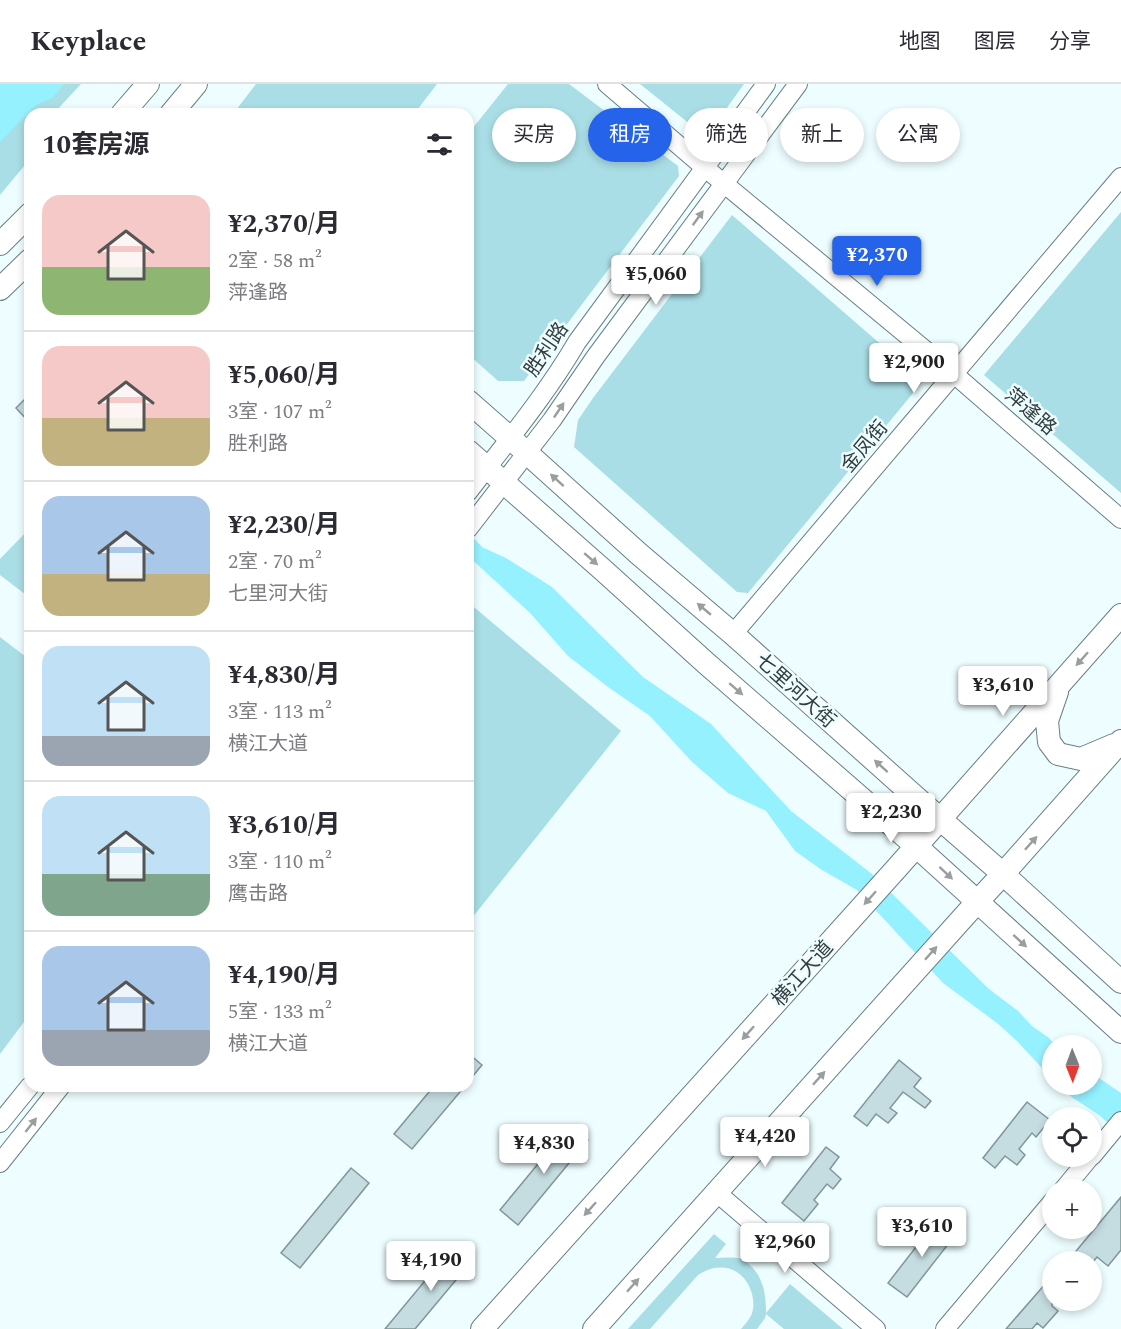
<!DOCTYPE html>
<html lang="zh">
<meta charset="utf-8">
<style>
:root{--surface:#fff;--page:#f7f7f7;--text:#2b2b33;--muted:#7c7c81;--line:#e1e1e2;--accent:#2563eb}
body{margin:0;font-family:Spectral,"Noto Sans SC",serif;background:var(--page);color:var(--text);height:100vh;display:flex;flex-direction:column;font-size:22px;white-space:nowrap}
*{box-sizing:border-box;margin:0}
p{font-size:20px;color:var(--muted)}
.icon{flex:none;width:33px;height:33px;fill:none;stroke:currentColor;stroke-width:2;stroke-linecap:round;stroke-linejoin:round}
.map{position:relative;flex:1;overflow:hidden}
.details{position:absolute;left:24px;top:24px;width:450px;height:984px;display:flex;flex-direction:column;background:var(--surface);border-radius:18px;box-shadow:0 3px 9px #0003}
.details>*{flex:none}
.top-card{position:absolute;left:492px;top:24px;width:538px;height:54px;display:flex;gap:12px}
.needle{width:39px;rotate:179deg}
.controls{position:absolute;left:1042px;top:951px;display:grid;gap:12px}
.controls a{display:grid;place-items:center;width:60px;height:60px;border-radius:50%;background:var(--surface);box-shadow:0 3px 9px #0003;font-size:30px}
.price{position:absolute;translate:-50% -51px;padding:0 14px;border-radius:6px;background:#fff;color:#222;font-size:20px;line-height:39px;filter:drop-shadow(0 2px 3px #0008)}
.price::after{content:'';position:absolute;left:50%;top:36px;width:18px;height:14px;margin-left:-9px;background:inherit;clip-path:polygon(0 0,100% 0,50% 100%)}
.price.on{background:var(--accent);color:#fff}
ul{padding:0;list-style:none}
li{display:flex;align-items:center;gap:18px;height:150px;padding:0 18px}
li+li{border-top:2px solid var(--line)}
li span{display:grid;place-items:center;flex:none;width:168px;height:120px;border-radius:18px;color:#555}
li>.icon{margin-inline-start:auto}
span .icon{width:72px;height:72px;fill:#fffc;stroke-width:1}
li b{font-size:26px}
h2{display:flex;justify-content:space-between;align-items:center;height:72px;padding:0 18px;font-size:26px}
.chip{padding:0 21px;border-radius:27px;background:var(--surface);box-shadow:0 3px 9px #0003;font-size:21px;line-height:54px}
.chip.on{background:var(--accent);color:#fff}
header{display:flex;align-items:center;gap:36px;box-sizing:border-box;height:84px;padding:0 30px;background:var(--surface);border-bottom:2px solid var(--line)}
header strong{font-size:28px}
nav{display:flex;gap:33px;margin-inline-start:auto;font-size:21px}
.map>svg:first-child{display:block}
.green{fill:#aadee6}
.water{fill:#96f1fe}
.building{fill:#c5dce0;stroke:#809699;stroke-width:1.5}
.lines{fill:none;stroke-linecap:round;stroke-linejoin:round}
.minor-casing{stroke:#697f82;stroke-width:20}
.major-casing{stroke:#697f82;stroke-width:24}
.minor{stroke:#fff;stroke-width:18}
.major{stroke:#fff;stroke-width:22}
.oneway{fill:#999e9e}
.labels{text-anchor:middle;stroke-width:5;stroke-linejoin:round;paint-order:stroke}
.street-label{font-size:20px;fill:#333d3e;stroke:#eefdff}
</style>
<header>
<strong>Keyplace</strong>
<nav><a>地图</a><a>图层</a><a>分享</a></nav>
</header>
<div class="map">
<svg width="1121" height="1245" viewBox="0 0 1121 1245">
<rect width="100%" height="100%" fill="#eefdff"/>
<path class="green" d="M0 0H81L56 27 55 30H30V75L0 111Z
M256 0H437L414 30H233Z
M508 0H569L678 82 679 92 524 297H498L468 270V50Z
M640 0H744L706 53Z
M1121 128V409L984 291Z
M732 131 923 297 748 509 737 508 574 363 578 336 593 314Z
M30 444V514L0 491V475Z
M468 518 621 647 468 839Z
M0 553 30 576V930L0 970Z
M714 1150 726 1160 715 1174C724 1174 736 1172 744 1176 747 1178 749 1181 752 1183 764 1196 766 1212 766 1229L790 1200 843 1245H784L766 1230 765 1234 757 1245H741C746 1239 752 1233 753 1225 754 1220 753 1212 751 1207 743 1183 719 1177 698 1191L650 1245H628Z"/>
<path class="water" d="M0 0H64L52 14 36 21 0 58Z
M468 448 482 463 506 474 552 503 643 593 711 640 791 727 872 790 989 905 1018 927 1032 942 1049 954 1055 961 1053 962V996L1017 957 997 939 943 899 857 806 822 786 795 767 766 727 728 709 692 678 650 632 608 603 568 572 530 529 468 472Z
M1092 992 1099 994 1121 1009V1051L1099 1031 1073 1014 1058 1001 1092 1000Z"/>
<path class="building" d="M30 310V339L16 324Z
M468 969 482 981 468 998Z
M899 976 921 994 914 1003 931 1017 925 1024 903 1008 890 1024 897 1029 888 1039 876 1030 867 1042 854 1032Z
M434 1002H465L412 1065 394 1050Z
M1027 1018 1050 1036 1036 1053 1032 1049 1019 1065 1025 1071 1017 1081 1005 1072 995 1084 983 1074Z
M570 1041 588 1056 518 1141 500 1126Z
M826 1063 839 1073 830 1085 841 1095 833 1105 827 1100 814 1116 818 1120 804 1137 782 1119Z
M351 1084 369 1099 300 1184 281 1169Z
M1121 1113V1166L1108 1182 1097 1173 1093 1178H1079L1072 1172Z
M937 1136 956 1150 907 1213 888 1199Z
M453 1163 471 1178 415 1245H385Z
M1053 1191 1052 1222 1058 1227 1043 1244 1037 1239 1032 1245H1006Z"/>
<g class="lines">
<g class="minor-casing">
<path id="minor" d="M607 0 704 83 954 290 1121 435
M468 408C506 359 546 311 577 258L766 0
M468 445 552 336 596 272 798 0
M733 550 1121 93
M0 1039 30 1002
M1092 1072 1121 1037
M0 1079 61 1002
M1063 1106 1091 1072
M716 1108 876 1245
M945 1245 1053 1117"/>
</g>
<g class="major-casing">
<path id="major" d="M122 30 148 0
M171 30 196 0
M0 160 30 130
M0 205 30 176
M468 317 527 369 639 470 733 550 940 735 1003 790 1121 898
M468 367 603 486 707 580 916 762 1121 948
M1057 608 1047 637 1049 658 1058 670 1081 675 1114 661
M482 1245 896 785 1121 531
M594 1245 977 818 1003 790 1121 657"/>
</g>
<use href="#minor" class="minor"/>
<use href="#major" class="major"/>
</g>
<defs><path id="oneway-solid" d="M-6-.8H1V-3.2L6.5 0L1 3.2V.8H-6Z" transform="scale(1.5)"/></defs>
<g class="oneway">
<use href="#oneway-solid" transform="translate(698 134) rotate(-54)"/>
<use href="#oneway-solid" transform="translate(559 326) rotate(-56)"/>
<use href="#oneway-solid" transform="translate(557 396) rotate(-138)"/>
<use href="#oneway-solid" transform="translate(591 475) rotate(41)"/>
<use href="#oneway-solid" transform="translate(704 525) rotate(-140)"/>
<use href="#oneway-solid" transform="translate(1082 575) rotate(132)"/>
<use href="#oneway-solid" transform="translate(736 605) rotate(41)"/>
<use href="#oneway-solid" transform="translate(881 682) rotate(-138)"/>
<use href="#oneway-solid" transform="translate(1031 759) rotate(-48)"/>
<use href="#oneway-solid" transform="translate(946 789) rotate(43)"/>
<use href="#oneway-solid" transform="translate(870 814) rotate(132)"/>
<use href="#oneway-solid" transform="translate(1020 857) rotate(42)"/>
<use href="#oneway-solid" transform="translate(931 869) rotate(-48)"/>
<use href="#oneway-solid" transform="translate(748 949) rotate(132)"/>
<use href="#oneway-solid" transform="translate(819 994) rotate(-48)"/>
<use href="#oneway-solid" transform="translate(31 1041) rotate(-52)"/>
<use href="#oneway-solid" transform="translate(590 1125) rotate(132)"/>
<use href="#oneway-solid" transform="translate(633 1201) rotate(-48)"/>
</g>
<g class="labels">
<g class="street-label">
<text transform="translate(546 265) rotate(-56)" y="7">胜利路</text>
<text transform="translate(1031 327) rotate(41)" y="7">萍逢路</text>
<text transform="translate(864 362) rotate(-50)" y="7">金凤街</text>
<text transform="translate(796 606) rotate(42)" y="7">七里河大街</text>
<text transform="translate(802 889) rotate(-48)" y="7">横江大道</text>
</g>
</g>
</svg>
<div class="controls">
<a><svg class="needle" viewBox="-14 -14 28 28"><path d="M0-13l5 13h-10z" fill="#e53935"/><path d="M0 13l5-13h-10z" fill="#7c7c81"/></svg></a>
<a><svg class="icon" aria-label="locate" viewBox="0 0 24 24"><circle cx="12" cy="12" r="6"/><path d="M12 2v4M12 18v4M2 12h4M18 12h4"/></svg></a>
<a>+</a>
<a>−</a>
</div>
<b class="price on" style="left:877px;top:203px">¥2,370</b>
<b class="price" style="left:656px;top:222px">¥5,060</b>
<b class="price" style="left:914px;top:310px">¥2,900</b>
<b class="price" style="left:1003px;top:633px">¥3,610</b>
<b class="price" style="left:891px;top:760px">¥2,230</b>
<b class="price" style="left:765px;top:1084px">¥4,420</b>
<b class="price" style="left:544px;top:1091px">¥4,830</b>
<b class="price" style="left:922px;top:1174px">¥3,610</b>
<b class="price" style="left:785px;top:1190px">¥2,960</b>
<b class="price" style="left:431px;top:1208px">¥4,190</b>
<div class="top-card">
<a class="chip">买房</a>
<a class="chip on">租房</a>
<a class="chip">筛选</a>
<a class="chip">新上</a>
<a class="chip">公寓</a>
</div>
<section class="details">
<h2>10套房源<svg class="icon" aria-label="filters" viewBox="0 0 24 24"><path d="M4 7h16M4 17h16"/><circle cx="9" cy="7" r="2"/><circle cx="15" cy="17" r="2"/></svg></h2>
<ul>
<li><span style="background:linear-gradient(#f6c9c9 60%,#8fb573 0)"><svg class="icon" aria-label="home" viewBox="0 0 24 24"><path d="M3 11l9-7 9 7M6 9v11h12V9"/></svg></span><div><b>¥2,370/月</b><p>2室 · 58 m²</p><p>萍逢路</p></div></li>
<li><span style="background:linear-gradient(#f6c9c9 60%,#c2b280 0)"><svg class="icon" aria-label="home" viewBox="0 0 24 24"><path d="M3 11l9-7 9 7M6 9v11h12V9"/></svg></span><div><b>¥5,060/月</b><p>3室 · 107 m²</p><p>胜利路</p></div></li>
<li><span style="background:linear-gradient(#a9c7e8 65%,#c2b280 0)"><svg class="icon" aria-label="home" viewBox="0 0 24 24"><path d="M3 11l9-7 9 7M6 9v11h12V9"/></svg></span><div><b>¥2,230/月</b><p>2室 · 70 m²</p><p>七里河大街</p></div></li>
<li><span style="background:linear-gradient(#bfe0f5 75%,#9aa5b1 0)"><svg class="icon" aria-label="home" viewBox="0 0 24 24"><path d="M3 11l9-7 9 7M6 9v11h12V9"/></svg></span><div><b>¥4,830/月</b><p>3室 · 113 m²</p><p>横江大道</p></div></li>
<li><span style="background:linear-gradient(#bfe0f5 65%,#7fa58c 0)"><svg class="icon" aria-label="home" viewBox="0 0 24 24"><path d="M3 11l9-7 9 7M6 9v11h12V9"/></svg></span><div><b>¥3,610/月</b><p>3室 · 110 m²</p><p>鹰击路</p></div></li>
<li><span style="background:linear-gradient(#a9c7e8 70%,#9aa5b1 0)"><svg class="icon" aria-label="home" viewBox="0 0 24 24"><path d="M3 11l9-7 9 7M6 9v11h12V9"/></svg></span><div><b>¥4,190/月</b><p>5室 · 133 m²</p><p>横江大道</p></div></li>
</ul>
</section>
</div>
